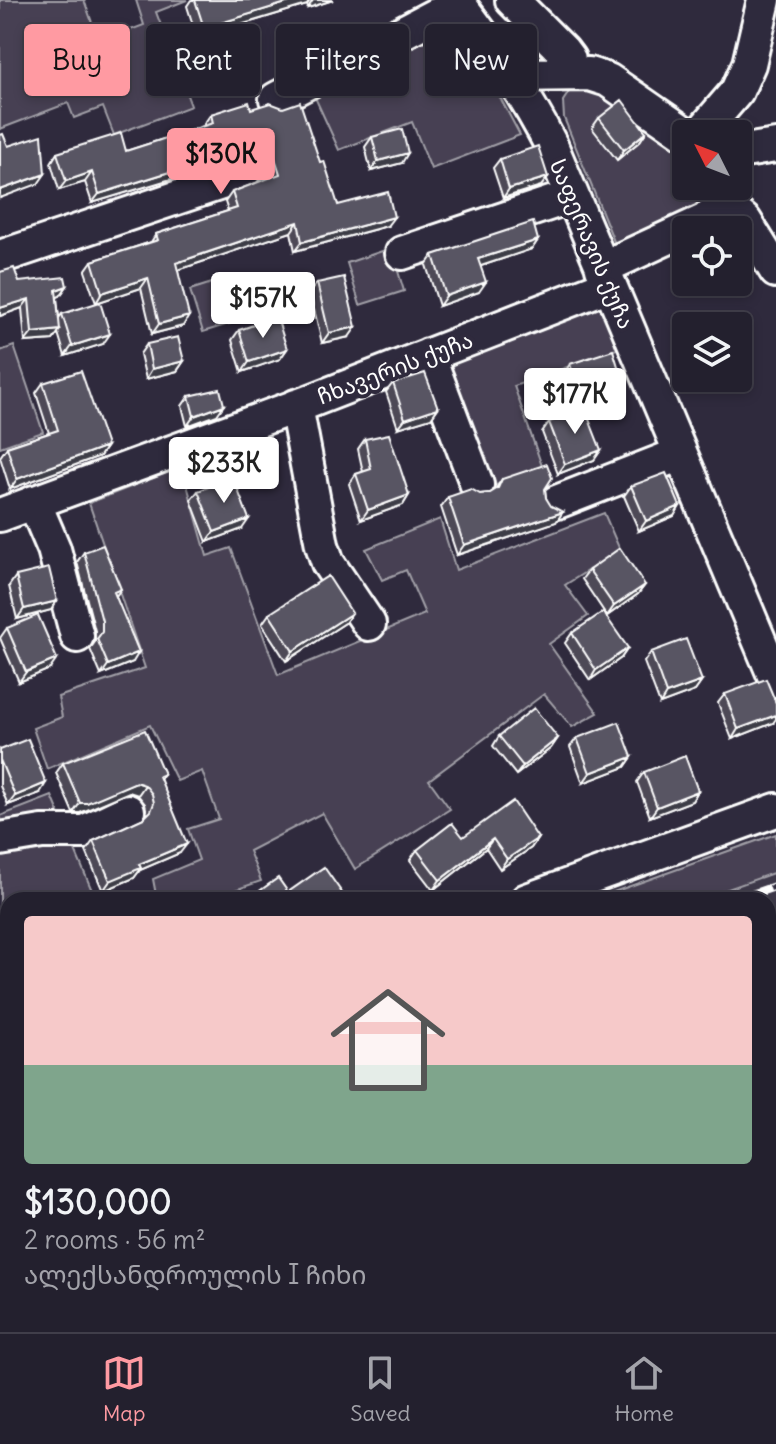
<!DOCTYPE html>
<meta charset="utf-8">
<style>
:root{--surface:#23202e;--page:#2f2d3a;--text:#f1f3f6;--muted:#a3a3aa;--line:#403e4a;--accent:#ff9aa2}
body{margin:0;font-family:Delius,"Noto Sans Georgian",sans-serif;background:var(--page);color:var(--text);height:100vh;display:flex;flex-direction:column;font-size:30px;white-space:nowrap}
*{box-sizing:border-box;margin:0}
p{font-size:26px;color:var(--muted)}
.icon{flex:none;width:44px;height:44px;fill:none;stroke:currentColor;stroke-width:2;stroke-linecap:round;stroke-linejoin:round}
.map{position:relative;flex:1;overflow:hidden}
.sheet{position:absolute;left:0px;top:892px;width:776px;height:440px;display:flex;flex-direction:column;background:var(--surface);border-radius:24px 24px 0 0;box-shadow:0 4px 12px #0003,0 0 0 2px var(--line)}
.sheet>*{flex:none}
.top-card{position:absolute;left:24px;top:24px;width:728px;height:72px;display:flex;gap:16px}
.needle{width:52px;rotate:312deg}
.tools{position:absolute;left:672px;top:120px;display:grid;gap:16px}
.tools a{display:grid;place-items:center;width:80px;height:80px;border-radius:8px;background:var(--surface);box-shadow:0 4px 12px #0003,0 0 0 2px var(--line);font-size:40px}
.price{position:absolute;translate:-50% -68px;padding:0 18px;border-radius:8px;background:#fff;color:#222;font-size:26px;line-height:52px;filter:drop-shadow(0 2px 4px #0008)}
.price::after{content:'';position:absolute;left:50%;top:48px;width:24px;height:18px;margin-left:-12px;background:inherit;clip-path:polygon(0 0,100% 0,50% 100%)}
.price.active{background:var(--accent);color:#111}
ul{padding:0;list-style:none}
li{display:grid;align-content:center;gap:16px;height:424px;padding:0 24px}
li+li{border-top:2px solid var(--line)}
li span{display:grid;place-items:center;height:248px;border-radius:8px;color:#555}
li>.icon{margin-inline-start:auto}
span .icon{width:144px;height:144px;fill:#fffc;stroke-width:1}
li b{font-size:34px}
.chip{padding:0 28px;border-radius:8px;background:var(--surface);box-shadow:0 4px 12px #0003,0 0 0 2px var(--line);font-size:28px;line-height:72px}
.chip.active{background:var(--accent);color:#111}
.dock{display:flex;justify-content:space-around;align-items:center;height:112px;border-top:2px solid var(--line);background:var(--surface);font-size:22px;color:var(--muted)}
.dock a{display:grid;justify-items:center;gap:4px}
.dock .active{color:var(--accent)}
.map>svg:first-child{display:block}
.built{fill:#3c3749}
.green{fill:#464152;stroke:#a2a0a8;stroke-width:2}
.lines{fill:none;stroke-linecap:round;stroke-linejoin:round}
.minor-casing{stroke:#fff;stroke-width:38}
.minor{stroke:#2f2a3d;stroke-width:32}
.rail-casing{stroke:#fff;stroke-width:9}
.rail{stroke:#2f2a3d;stroke-width:6;stroke-dasharray:18;stroke-linecap:butt}
.wall{fill:#4d4956;stroke:#fff;stroke-width:2}
.shaded-wall{fill:#3e3c46;stroke:#fff;stroke-width:2}
.building{fill:#595564;stroke:#fff;stroke-width:2}
.labels{text-anchor:middle;stroke-width:8;stroke-linejoin:round;paint-order:stroke}
.street-label{font-size:22px;fill:#fff;stroke:#2f2a3d}
</style>
<div class="map">
<svg width="776" height="1332" viewBox="0 0 776 1332">
<rect width="100%" height="100%" fill="#2f2a3d"/>
<filter id="ink" filterUnits="userSpaceOnUse"><feTurbulence type="fractalNoise" baseFrequency=".0125" numOctaves="2"/><feDisplacementMap in="SourceGraphic" scale="16" xChannelSelector="R" yChannelSelector="G"/><feConvolveMatrix kernelMatrix="1 2 1 2 8 2 1 2 1" color-interpolation-filters="sRGB"/></filter>
<g filter="url(#ink)">
<path class="built" d="M776 872V1093L768 1096V900H697Z
M8 1146V1324H10L0 1328V1149Z"/>
<path class="green" d="M0 0H84L99 42 144 25 136 0H187L156 12 191 106 114 135 103 107 74 118 68 103 0 129Z
M445 24 495 88 520 135 431 169 412 122 339 150 313 93Z
M585 89 604 91 686 148V186H710L709 201 617 249 564 118 563 101 569 92Z
M391 248 404 291 360 305 347 263Z
M234 276 248 318 203 332 190 290Z
M601 304 617 349 514 386 543 469 493 486 448 359Z
M14 346 43 432 0 447V351Z
M182 467 207 556 231 548 278 675 425 614 406 570 382 580 366 549 440 519 456 570 604 513 620 550 565 585 588 616 549 644 598 713 572 727 544 694 429 780 450 809 355 869 322 813 249 851 261 881 206 900H157L153 879 199 860 188 829 219 819 202 771 177 781 150 725 47 769 33 728 62 717 58 697 145 668 89 503Z
M52 796 96 900H8V952L0 955V855L4 827 0 816Z
M776 834V872L697 900H591Z"/>
<g class="lines">
<g class="minor-casing">
<path id="minor" d="M456 0C492 47 524 92 551 145L776 680
M512 0 563 51 569 59V73
M511 75 589 74 608 80 686 134
M276 99 458 3
M700 134 737 91 749 64 764 0
M738 152 776 146
M720 200 745 221 776 271
M402 253 572 196
M0 257 242 176
M602 268 706 220 716 210 720 200
M428 355 477 485
M296 406 322 545 328 563 369 624
M34 502 54 549 77 636
M557 502 680 454
M0 515 308 402 609 285
M0 839 42 832H84L128 811
M527 900 776 810
M768 995 776 992
M768 1106 776 1105
M0 1118 8 1115
M521 1324 524 1332
M282 1332 303 1324"/>
</g>
<use href="#minor" class="minor"/>
<g class="rail-casing">
<path id="rail" d="M736 900 776 886
M0 1171 8 1168"/>
</g>
<use href="#rail" class="rail"/>
</g>
<path class="wall" d="M191 0H333L308 8 307 5 197 38 187 6Z
M251 109 320 162 338 205 387 226 295 251 291 232 178 270 183 326 152 334 141 288 96 303 85 271 92 261 151 242 156 234 228 211 225 202 232 192 271 177 260 142 211 158 204 169 92 203 85 182 59 190 51 163 57 153 126 151 204 126V124L211 114Z
M599 118 646 132 640 141 617 160 592 128Z
M372 137 402 163 371 171 365 147Z
M500 159 548 177 541 186 503 198 493 168Z
M538 240 532 249 481 266 479 292 439 306 426 265 433 255Z
M0 272 19 282 67 286 60 296 57 297 59 318 62 314 103 344 65 356 58 333 53 340 25 342 22 308 0 316Z
M260 283 297 300 290 309 259 317 253 293Z
M317 283 349 337 322 343 310 292Z
M239 330 287 349 280 359 242 372 232 340Z
M147 344 184 361 177 371 146 379 140 354Z
M570 364 618 396 575 410 564 374Z
M43 383 107 446 100 456 10 489 0 457 7 447 49 433 36 393Z
M393 383 438 408 431 418 398 428 386 392Z
M189 396 217 415 187 426 182 406Z
M549 422 601 450 594 460 558 474 542 432Z
M365 439 409 495 403 505 361 520 349 484 356 474 363 472 358 449Z
M502 479 545 489 546 498 556 522 457 555 441 507 448 497 490 493 495 490Z
M631 486 680 506 674 516 639 531 624 496Z
M198 491 242 529 207 542 191 500Z
M84 552 121 589 116 596 133 662 101 675 90 649 95 642V631L77 562Z
M589 570 645 585 638 594 607 616 582 579Z
M16 576 51 610 17 619 9 586Z
M269 614 345 623 286 661 262 624Z
M7 628 50 669 19 682 0 638Z
M572 633 628 648 621 658 590 680 565 643Z
M651 652 702 681 695 691 660 704 644 662Z
M725 694 773 723 732 739 718 703Z
M499 736 558 738 551 748 516 775 493 746Z
M577 738 632 757 625 767 583 783 570 747Z
M0 750 40 793 8 805 0 786Z
M63 763 164 774 160 779 180 853 140 870 134 878 103 891 86 851 93 841 144 818 147 813 145 804 138 795 129 792 80 813H73L56 773Z
M644 772 698 791 692 801 650 817 637 782Z
M463 837 538 838 531 848 500 869 486 848 433 890 410 860 417 850Z
M8 954V1055H0V999L2 997H5L0 985V958Z"/>
<path class="shaded-wall" d="M296 0H310L307 5 197 38 204 28Z
M313 0H333L308 8Z
M267 132 260 142 202 161 209 151Z
M646 132 640 141 617 160 624 150Z
M408 153 402 163 371 171 378 161Z
M211 159 204 169 92 203 99 194Z
M92 172 85 182 59 190 66 181Z
M45 174 38 184 0 198V190Z
M548 177 541 186 503 198 509 189Z
M394 217 387 226 295 251 302 242Z
M298 222 291 232 169 273 176 263Z
M538 240 532 249 472 269 478 259Z
M148 278 141 288 96 303 102 293Z
M486 282 479 292 439 306 446 296Z
M67 286 60 296 49 300 56 290Z
M29 299 22 308 0 316V308Z
M297 300 290 309 259 317 266 307Z
M189 316 183 326 152 334 159 324Z
M356 327 349 337 322 343 329 333Z
M60 330 53 340 25 342 32 333Z
M110 334 103 344 65 356 72 346Z
M287 349 280 359 242 372 249 362Z
M184 361 177 371 146 379 152 369Z
M624 386 618 396 575 410 582 400Z
M224 405 217 415 187 426 194 416Z
M438 408 431 418 398 428 405 419Z
M107 446 100 456 10 489 17 479Z
M601 450 594 460 558 474 565 464Z
M409 495 403 505 361 520 368 510Z
M680 506 674 516 639 531 646 521Z
M563 512 556 522 457 555 464 545Z
M249 519 242 529 207 542 214 532Z
M645 585 638 594 607 616 614 606Z
M57 601 51 610 17 619 24 609Z
M352 613 345 623 286 661 293 651Z
M628 648 621 658 590 680 596 670Z
M139 652 133 662 101 675 108 665Z
M57 659 50 669 19 682 26 672Z
M702 681 695 691 660 704 666 694Z
M776 715V719L773 723 732 739 738 729Z
M558 738 551 748 516 775 523 766Z
M632 757 625 767 583 783 590 773Z
M136 782 145 785 138 795 129 792 80 813H73L80 803Z
M46 783 40 793 8 805 15 796Z
M698 791 692 801 650 817 657 807Z
M538 838 531 848 500 869 507 859Z
M493 839 486 848 433 890 440 880Z
M187 844 180 853 140 870 134 878 103 891 110 881 139 864Z
M0 1045H8V1055H0Z
M776 1063V1076L768 1079V1066Z
M8 1218V1227L0 1230V1221Z"/>
<path class="building" d="M195 0H296L204 28Z
M622 100 646 132 624 150 599 118Z
M249 102 251 109 270 103 283 108 300 102 320 162 324 161 338 205 388 192 394 217 302 242 298 222 176 263 189 316 159 324 148 278 102 293 92 261 158 240 156 234 237 208 232 192 280 174 267 132 209 151 211 159 99 194 92 172 66 181 57 153 121 133 126 151 213 123 211 114Z
M402 129 408 153 378 161 372 137Z
M3 134 8 146 42 135 45 174 0 190V135Z
M538 146 548 177 509 189 500 159Z
M533 222 538 240 478 259 486 282 446 296 433 255Z
M14 268 19 282 65 277 67 286 56 290 60 330 32 333 29 299 0 308V272Z
M291 275 297 300 266 307 260 283Z
M344 277 356 327 329 333 317 283Z
M100 302 110 334 72 346 62 314Z
M277 317 287 349 249 362 239 330Z
M178 337 184 361 152 369 147 344Z
M613 350 624 386 582 400 570 364Z
M81 371 107 446 17 479 7 447 58 430 43 383Z
M425 373 438 408 405 419 393 383Z
M220 389 224 405 194 416 189 396Z
M585 409 601 450 565 464 549 422Z
M389 434 409 495 368 510 356 474 371 469 365 439Z
M547 464 552 478 545 489 546 498 551 506 563 512 464 545 448 497 471 489 480 494 490 493 498 488 502 479Z
M666 473 680 506 646 521 631 486Z
M233 477 249 519 214 532 198 491Z
M103 545 121 589 114 592 139 652 108 665 97 639 102 632V621L84 552Z
M620 548 645 585 614 606 589 570Z
M49 568 57 601 24 609 16 576Z
M328 576 352 613 293 651 269 614Z
M603 612 628 648 596 670 572 633Z
M38 615 57 659 26 672 7 628Z
M686 639 702 681 666 694 651 652Z
M766 679 776 703V715L738 729 725 694Z
M534 708 558 738 523 766 499 736Z
M619 722 632 757 590 773 577 738Z
M145 730 164 774 159 776 187 844 139 864 141 868 110 881 93 841 144 818 151 811 154 803 152 794 145 785 136 782 87 803H80L63 763Z
M28 739 46 783 15 796 0 760V750Z
M685 756 698 791 657 807 644 772Z
M513 801 538 838 507 859 493 839 440 880 417 850 452 823 463 837Z
M324 867 347 900H253L251 897 278 878 288 892Z
M8 954V978L0 959Z
M776 994V1063L768 1066V997Z
M2 997H8V1045H0Z
M8 1174V1218L0 1221V1177Z"/>
</g>
<g class="labels">
<g class="street-label">
<text transform="translate(592 244) rotate(67)" y="8">საფერავის ქუჩა</text>
<text transform="translate(395 368) rotate(-21)" y="8">ჩხავერის ქუჩა</text>
</g>
</g>
</svg>
<div class="tools">
<a><svg class="needle" viewBox="-14 -14 28 28"><path d="M0-13l5 13h-10z" fill="#e53935"/><path d="M0 13l5-13h-10z" fill="#a3a3aa"/></svg></a>
<a><svg class="icon" aria-label="locate" viewBox="0 0 24 24"><circle cx="12" cy="12" r="6"/><path d="M12 2v4M12 18v4M2 12h4M18 12h4"/></svg></a>
<a><svg class="icon" aria-label="layers" viewBox="0 0 24 24"><path d="M12 4l9 5-9 5-9-5zM3 14l9 5 9-5"/></svg></a>
</div>
<b class="price active" style="left:221px;top:196px">$130K</b>
<b class="price" style="left:263px;top:340px">$157K</b>
<b class="price" style="left:575px;top:436px">$177K</b>
<b class="price" style="left:224px;top:505px">$233K</b>
<div class="top-card">
<a class="chip active">Buy</a>
<a class="chip">Rent</a>
<a class="chip">Filters</a>
<a class="chip">New</a>
</div>
<section class="sheet">
<ul>
<li><span style="background:linear-gradient(#f6c9c9 60%,#7fa58c 0)"><svg class="icon" aria-label="home" viewBox="0 0 24 24"><path d="M3 11l9-7 9 7M6 9v11h12V9"/></svg></span><div><b>$130,000</b><p>2 rooms · 56 m²</p><p>ალექსანდროულის I ჩიხი</p></div></li>
</ul>
</section>
</div>
<nav class="dock">
<a class="active"><svg class="icon" aria-label="map" viewBox="0 0 24 24"><path d="M3 6l6-2 6 2 6-2v14l-6 2-6-2-6 2zM9 4v14M15 6v14"/></svg>Map</a>
<a><svg class="icon" aria-label="saved" viewBox="0 0 24 24"><path d="M7 4h10v16l-5-4-5 4z"/></svg>Saved</a>
<a><svg class="icon" aria-label="home" viewBox="0 0 24 24"><path d="M3 11l9-7 9 7M6 9v11h12V9"/></svg>Home</a>
</nav>
